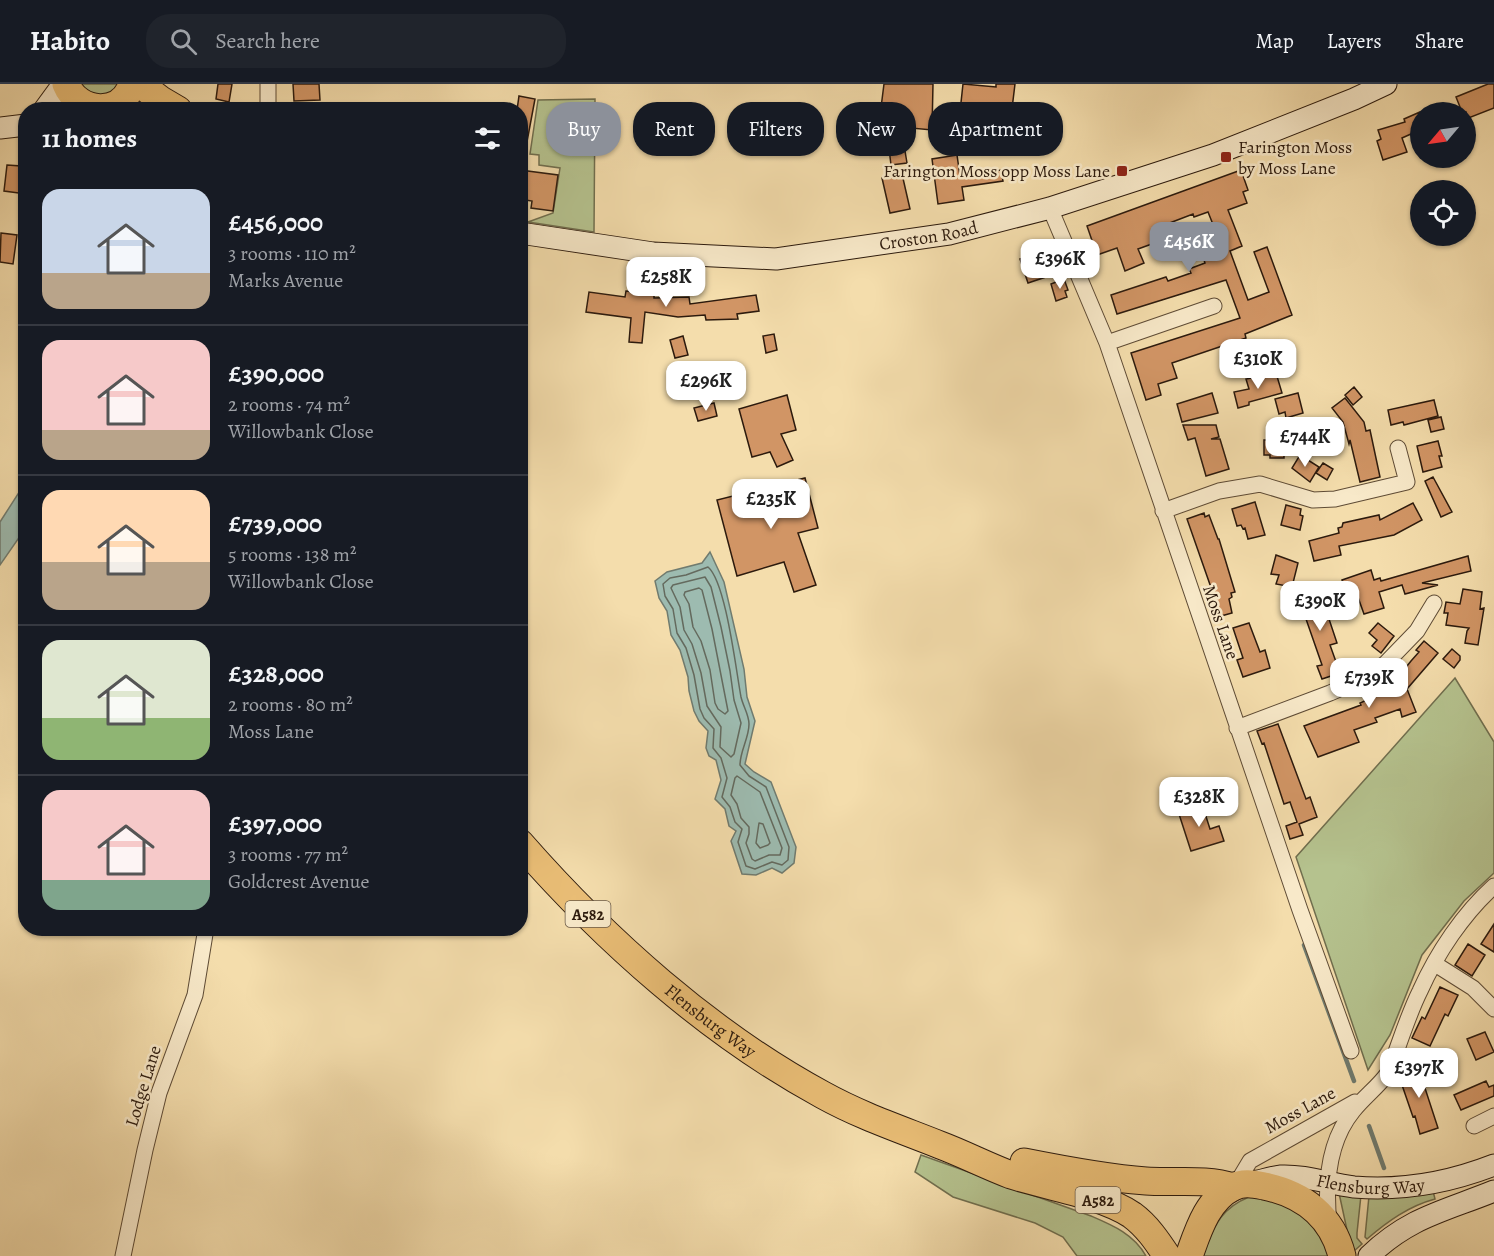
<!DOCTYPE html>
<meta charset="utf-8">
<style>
:root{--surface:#171b24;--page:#20242c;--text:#f1f3f6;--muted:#9ea1a6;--line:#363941;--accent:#8c9099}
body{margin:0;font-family:Alegreya,serif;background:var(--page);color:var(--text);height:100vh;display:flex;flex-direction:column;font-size:22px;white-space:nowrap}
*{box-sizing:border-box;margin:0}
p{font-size:20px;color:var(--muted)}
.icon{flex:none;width:33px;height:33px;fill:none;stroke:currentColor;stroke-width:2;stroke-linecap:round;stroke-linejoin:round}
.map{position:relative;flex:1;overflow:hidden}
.details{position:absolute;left:18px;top:18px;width:510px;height:834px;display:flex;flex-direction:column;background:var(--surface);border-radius:24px;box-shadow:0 2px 4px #0004}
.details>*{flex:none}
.guide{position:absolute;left:546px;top:18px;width:570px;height:54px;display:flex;gap:12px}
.needle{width:39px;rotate:241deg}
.fabs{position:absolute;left:1410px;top:18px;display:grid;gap:12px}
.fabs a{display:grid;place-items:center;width:66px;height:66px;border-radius:50%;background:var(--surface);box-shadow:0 2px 4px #0004;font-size:30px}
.price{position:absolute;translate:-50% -51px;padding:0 14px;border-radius:12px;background:#fff;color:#222;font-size:20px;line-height:39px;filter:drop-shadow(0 2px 3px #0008)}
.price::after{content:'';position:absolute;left:50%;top:36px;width:18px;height:14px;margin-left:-9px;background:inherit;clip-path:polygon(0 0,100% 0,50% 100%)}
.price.on{background:var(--accent);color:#fff}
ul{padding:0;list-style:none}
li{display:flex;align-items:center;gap:18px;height:150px;padding:0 24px}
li+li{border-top:2px solid var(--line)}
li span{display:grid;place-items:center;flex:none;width:168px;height:120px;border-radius:18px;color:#555}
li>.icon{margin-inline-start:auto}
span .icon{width:72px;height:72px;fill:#fffc;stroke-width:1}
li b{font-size:26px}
h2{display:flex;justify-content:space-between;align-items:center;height:72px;padding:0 24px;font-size:26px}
.pill{padding:0 21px;border-radius:24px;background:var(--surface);box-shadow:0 2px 4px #0004;font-size:21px;line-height:54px}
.pill.on{background:var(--accent);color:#fff}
header{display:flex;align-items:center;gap:36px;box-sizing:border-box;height:84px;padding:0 30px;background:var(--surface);border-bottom:2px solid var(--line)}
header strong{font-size:28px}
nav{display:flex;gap:33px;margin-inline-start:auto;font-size:21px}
.search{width:420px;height:54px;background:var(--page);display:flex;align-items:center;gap:15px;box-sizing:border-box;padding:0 21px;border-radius:24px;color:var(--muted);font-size:22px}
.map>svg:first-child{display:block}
.green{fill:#b5c28e;stroke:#706e4e;stroke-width:1.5}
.water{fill:#9dbbb0;stroke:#707b6f;stroke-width:1.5}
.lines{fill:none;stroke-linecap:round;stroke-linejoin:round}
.shore{stroke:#646a5e;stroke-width:1.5}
.stream{stroke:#707b6f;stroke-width:4.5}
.building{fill:#d19565;stroke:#2c1a0d;stroke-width:1.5}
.street-casing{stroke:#5e4b35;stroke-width:17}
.secondary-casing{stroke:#2c1a0d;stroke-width:23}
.highway-casing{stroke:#2c1a0d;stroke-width:29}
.street{stroke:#f8e9c9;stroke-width:15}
.secondary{stroke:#f8e9c9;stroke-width:21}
.highway{stroke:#eabe76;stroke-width:27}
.poi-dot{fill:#8f2418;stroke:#f8e9c9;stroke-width:2}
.labels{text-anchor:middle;stroke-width:5;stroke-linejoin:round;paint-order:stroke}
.shield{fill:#f8e9c9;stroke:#695845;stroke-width:1.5}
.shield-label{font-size:16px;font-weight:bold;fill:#2c1a0d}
.poi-label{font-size:18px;fill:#2c1a0d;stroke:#f8e9c9;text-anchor:start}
.street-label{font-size:18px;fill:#2c1a0d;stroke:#f8e9c9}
</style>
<header>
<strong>Habito</strong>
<div class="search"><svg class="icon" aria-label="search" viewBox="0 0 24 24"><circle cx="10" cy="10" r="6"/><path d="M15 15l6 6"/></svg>Search here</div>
<nav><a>Map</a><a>Layers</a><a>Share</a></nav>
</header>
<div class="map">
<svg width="1494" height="1172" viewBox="0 0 1494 1172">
<rect width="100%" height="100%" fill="#f4ddac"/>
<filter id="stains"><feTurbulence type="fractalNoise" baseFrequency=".00333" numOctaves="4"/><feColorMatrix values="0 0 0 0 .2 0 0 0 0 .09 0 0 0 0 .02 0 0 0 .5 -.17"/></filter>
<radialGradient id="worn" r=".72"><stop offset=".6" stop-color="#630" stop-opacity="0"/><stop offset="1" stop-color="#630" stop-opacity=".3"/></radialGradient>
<path class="green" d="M77 0H122L120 5 99 14Z
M595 15 594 148 528 138 553 129 560 84 539 81V71L530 70 538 16Z
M1455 594 1494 658V789L1464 817 1422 871 1390 951 1368 986 1296 773Z
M921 1071 1091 1132C1112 1141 1134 1150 1146 1172H1077L1063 1153 1035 1139 953 1113 915 1088Z
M1433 1107 1435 1115C1409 1122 1388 1137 1367 1155L1365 1153 1369 1112Z
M1339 1109 1361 1111 1357 1149V1154L1362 1160 1354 1167 1347 1146Z
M1249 1113 1280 1114 1315 1142 1331 1172H1202C1214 1144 1219 1125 1249 1113Z"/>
<path class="water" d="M25 399V445L0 481V438Z
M710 468 724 498 744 585 747 613 755 637 745 680 754 688 771 698 796 763 794 779 782 789 772 784 756 791 742 790 731 757 736 747 729 742 725 725 715 715 721 696 716 676 709 672 706 664 708 647 699 637 694 627 689 607 688 593 680 566 671 551 667 527 659 514 655 497 667 488 702 479Z"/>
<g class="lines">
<path class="shore" d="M708 483C726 498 736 587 741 613 743 622 749 631 749 640 749 654 740 667 740 681L749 692 766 703 789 763 788 776 782 781 772 778 755 785 746 782 738 758 742 745 735 738 730 723 722 713 727 694 721 674 713 664 714 645 704 634 700 625 694 591 686 564 677 549 673 525 665 512 663 500 670 494 686 491Z
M705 493 711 503 721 543 730 587 734 616 741 639 734 670 731 673 720 663 721 643 707 622 701 589 692 560 684 546 680 523 671 504 673 501Z
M699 504 702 506 712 545 728 627 725 630 718 625 715 619 710 586 701 557 693 543 689 520 684 511 685 508Z
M737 692 760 708 782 764 780 771H769L755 777 752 775 746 759 749 750V743L741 734 737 720 731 711 735 694Z
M759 739 763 740 770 759 768 761 760 764 756 759Z"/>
<path class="stream" d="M1304 861 1354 997
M1369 1042 1384 1084"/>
</g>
<path class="building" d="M218 0H232L229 18 216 15Z
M293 0H319L320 16 294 17Z
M884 0H933L932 46 901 43 907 79 891 81 888 56 877 55Z
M963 0 996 3V0H1015L1011 33 976 29 975 39 959 37Z
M1488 0H1494V24L1466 35V28H1462L1456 13Z
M519 12 535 15 526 63H520V26H517Z
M1420 28V46L1402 54 1407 68 1383 76 1377 57 1381 55 1378 46 1405 38 1404 35Z
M957 71 960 92 1001 86 1003 97 962 103 964 116 938 120 932 75Z
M7 81 21 82 19 94 26 95V110L4 107Z
M520 86 558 91 553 127 531 124 532 117 520 115Z
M1241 86 1248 106 1243 108 1247 119 1228 126 1242 162 1230 167 1248 216 1269 208 1254 168 1267 163 1292 231 1245 250 1246 254 1172 279 1177 294 1158 300 1161 311 1146 316 1131 269 1240 234 1226 196 1117 230 1111 211 1166 193 1168 197 1191 189 1189 185 1205 179 1204 176 1224 168 1208 128 1194 133 1193 130 1167 140 1176 167 1165 171 1160 157 1138 165 1144 179 1125 187 1117 164 1097 171 1087 142Z
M902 90 910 125 890 129 882 94Z
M1 149 17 151 13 180 0 178Z
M1041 168 1049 192 1028 199 1020 175Z
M1064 195 1068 206 1065 207 1067 213 1056 217 1051 200Z
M626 207 654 211V214L689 213 690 220 756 211 759 227 737 230 738 235 706 236 705 231 678 233 645 228 642 259 629 258 631 234 586 228 589 208 625 213Z
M774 250 777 266 766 269 763 252Z
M683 252 688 271 675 274 670 256Z
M1276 289 1282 309 1249 318V321L1238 324 1234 308 1249 305 1246 295Z
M1354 303 1362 313 1353 321 1345 311Z
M1212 309 1218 329 1182 338 1177 320Z
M1298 309 1303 329 1286 334 1285 328 1279 330 1275 315Z
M787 311 796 346 781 350 793 376 777 383 770 368 752 373 739 325Z
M1345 314 1364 338 1366 347 1370 346 1380 393 1360 398 1350 356 1349 360 1343 338 1332 324Z
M1434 316 1438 332 1404 341 1403 338 1391 341 1388 326Z
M714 319 717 332 698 337 694 324Z
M1441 333 1444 345 1431 348 1428 336Z
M1183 341H1216L1219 353 1211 355H1220L1229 385 1206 392 1195 354 1188 356Z
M1264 356H1284V374H1270V371H1264Z
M1438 357 1442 372H1439L1442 383 1423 388 1417 362Z
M1300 371 1319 383 1310 398 1292 384Z
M1323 379 1333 385 1327 396 1316 389Z
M1433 393 1452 428 1441 433 1425 397Z
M805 394 818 444 798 449 816 501 794 508 784 478 737 492 717 416Z
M1255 418 1265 451 1248 455 1245 444 1243 445 1241 441 1237 442 1232 425Z
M1413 419 1422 436 1394 451 1339 462 1341 471 1314 477 1309 457 1339 449 1338 444 1342 443 1343 439 1379 431 1380 436Z
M1286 421 1301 425 1300 431 1303 432 1300 446 1281 441Z
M1204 429 1205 433 1209 431 1218 455H1219L1235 508 1231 509 1232 513 1229 515 1232 529 1221 532 1187 435Z
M1276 471 1298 479 1292 503 1276 500 1279 491 1271 490Z
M1468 472 1471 487 1422 499 1438 501 1405 510 1402 501 1379 508 1384 524 1364 530 1355 505 1346 508 1342 496 1371 486 1374 496 1380 494 1381 497Z
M1319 505 1337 559 1330 561 1340 589 1322 595 1317 582 1322 581 1298 512Z
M1463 505 1482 508 1480 525 1484 524 1478 561 1465 559 1467 547 1469 544 1446 541 1448 529H1444L1446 518 1460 520Z
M1249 539 1260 568 1265 566 1270 584 1243 593 1237 576 1243 574 1233 544Z
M1378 539 1394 552 1381 569 1372 562 1377 556 1369 549Z
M1424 557 1438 569 1407 605 1416 628 1402 633 1400 625 1375 634 1377 638 1354 646 1359 658 1318 673 1304 642 1361 621 1360 619 1380 610V608L1401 600 1393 594 1400 585 1403 587 1411 577 1419 568 1416 566Z
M1452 565 1460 572V576L1454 584 1443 575Z
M1278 640 1306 715 1310 713 1317 733 1299 740 1303 751 1290 755 1286 742 1297 738 1290 718 1284 720 1264 659 1262 660 1257 647Z
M1202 720 1210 745 1219 742 1224 757 1191 767 1178 727Z
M1494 840V868L1481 860Z
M1468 860 1485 871 1472 892 1455 881Z
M1440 903 1458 911 1448 932 1445 930 1430 962 1412 954 1422 933 1425 935Z
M1485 948 1494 968 1476 976 1467 955Z
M1418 979 1428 990 1422 995 1438 1044 1420 1050 1415 1032 1413 1033 1402 1001 1397 996Z
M1486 997 1489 1003 1494 1001V1012L1461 1026 1454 1011Z"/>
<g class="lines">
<g class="street-casing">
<path id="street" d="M266 26 268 20V0
M1050 124 1107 259 1300 826 1351 967
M1107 259 1214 222
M1163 427 1219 407 1260 400 1313 416 1335 415 1407 398 1398 364
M1237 644 1330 609 1369 592 1386 579 1417 547 1434 519
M1435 880 1473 904 1494 925
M1474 1042 1494 1032
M1235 1102 1250 1077 1355 1018
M1329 1139C1325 1101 1327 1059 1353 1027 1364 1013 1378 1003 1388 989 1399 962 1407 933 1420 907 1437 869 1463 830 1494 802
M123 1172 145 1066 159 1009 195 911 206 844"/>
</g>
<g class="secondary-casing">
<g id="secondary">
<path d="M44 26 63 0"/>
<path d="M0 44 26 41"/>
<path id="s1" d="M520 149 653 169 776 175 949 150 1050 124 1213 71 1354 15 1386 0"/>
<path id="s2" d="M1254 1098C1263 1096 1272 1093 1281 1092 1306 1091 1329 1100 1354 1103 1403 1107 1448 1099 1494 1081"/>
<path d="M1369 1172C1409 1133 1445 1127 1494 1107"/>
</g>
</g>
<g class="highway-casing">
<g id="highway">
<path d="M66 0C78 30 122 33 132 0"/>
<path d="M140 0 161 16 178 26"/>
<path id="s3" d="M520 759C605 856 710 950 823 1011 861 1032 900 1045 940 1061 964 1070 987 1082 1011 1091 1045 1102 1103 1111 1132 1131 1147 1142 1157 1157 1167 1172"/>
<path d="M1024 1078C1064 1086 1105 1094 1146 1097 1175 1099 1206 1094 1233 1103"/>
<path d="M1189 1172C1198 1147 1207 1116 1233 1103 1243 1098 1253 1100 1264 1102 1303 1110 1332 1132 1342 1172"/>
</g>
</g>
<use href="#street" class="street"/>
<use href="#secondary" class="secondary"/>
<use href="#highway" class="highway"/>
</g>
<g class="poi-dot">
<rect x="1220" y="67" width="12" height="12" rx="3"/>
<rect x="1116" y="81" width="12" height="12" rx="3"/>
</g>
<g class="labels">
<g class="shield">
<rect x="565.5" y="817" width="45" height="26" rx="4.5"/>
<rect x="1075.5" y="1103" width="45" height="26" rx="4.5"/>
</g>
<g class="shield-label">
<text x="588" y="836">A582</text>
<text x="1098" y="1122">A582</text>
</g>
<g class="poi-label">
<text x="1238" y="69">Farington Moss<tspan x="1238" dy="21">by Moss Lane</tspan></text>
<text x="1110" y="93" text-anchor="end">Farington Moss opp Moss Lane</text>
</g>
<g class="street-label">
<text dy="6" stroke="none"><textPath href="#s1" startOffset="412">Croston Road</textPath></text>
<text transform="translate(1221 538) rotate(71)" y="6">Moss Lane</text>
<text dy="6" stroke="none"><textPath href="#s3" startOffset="261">Flensburg Way</textPath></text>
<text transform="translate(143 1002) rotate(-73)" y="6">Lodge Lane</text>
<text transform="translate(1300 1026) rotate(-29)" y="6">Moss Lane</text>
<text dy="6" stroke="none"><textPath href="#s2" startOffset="118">Flensburg Way</textPath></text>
</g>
</g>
<rect width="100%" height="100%" filter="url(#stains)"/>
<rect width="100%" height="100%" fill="url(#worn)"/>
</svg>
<div class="fabs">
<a><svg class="needle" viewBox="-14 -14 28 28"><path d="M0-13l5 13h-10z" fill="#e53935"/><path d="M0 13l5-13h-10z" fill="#9ea1a6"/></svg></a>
<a><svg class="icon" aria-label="locate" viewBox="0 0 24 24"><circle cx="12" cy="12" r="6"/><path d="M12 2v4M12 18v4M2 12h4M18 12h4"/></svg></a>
</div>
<b class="price on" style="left:1189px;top:189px">£456K</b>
<b class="price" style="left:1060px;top:206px">£396K</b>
<b class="price" style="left:666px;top:224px">£258K</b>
<b class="price" style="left:1258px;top:306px">£310K</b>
<b class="price" style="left:706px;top:328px">£296K</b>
<b class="price" style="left:1305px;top:384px">£744K</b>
<b class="price" style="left:771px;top:446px">£235K</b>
<b class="price" style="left:1320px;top:548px">£390K</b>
<b class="price" style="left:1369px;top:625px">£739K</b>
<b class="price" style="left:1199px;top:744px">£328K</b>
<b class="price" style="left:1419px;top:1015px">£397K</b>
<div class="guide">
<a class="pill on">Buy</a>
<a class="pill">Rent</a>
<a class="pill">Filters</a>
<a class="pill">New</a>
<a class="pill">Apartment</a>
</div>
<section class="details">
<h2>11 homes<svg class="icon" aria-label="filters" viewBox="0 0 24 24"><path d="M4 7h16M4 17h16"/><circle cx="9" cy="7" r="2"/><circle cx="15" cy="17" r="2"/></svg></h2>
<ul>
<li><span style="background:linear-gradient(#c9d6e8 70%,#b9a48a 0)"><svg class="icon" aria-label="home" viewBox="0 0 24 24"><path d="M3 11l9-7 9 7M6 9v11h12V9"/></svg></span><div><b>£456,000</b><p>3 rooms · 110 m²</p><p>Marks Avenue</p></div></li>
<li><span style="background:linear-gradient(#f6c9c9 75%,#b9a48a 0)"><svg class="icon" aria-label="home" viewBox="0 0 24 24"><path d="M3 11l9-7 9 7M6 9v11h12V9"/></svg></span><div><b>£390,000</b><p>2 rooms · 74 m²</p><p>Willowbank Close</p></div></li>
<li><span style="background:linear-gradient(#ffd9b3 60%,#b9a48a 0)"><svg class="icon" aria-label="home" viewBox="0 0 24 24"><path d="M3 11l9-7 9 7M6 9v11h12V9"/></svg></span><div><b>£739,000</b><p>5 rooms · 138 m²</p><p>Willowbank Close</p></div></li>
<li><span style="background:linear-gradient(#dfe7d0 65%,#8fb573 0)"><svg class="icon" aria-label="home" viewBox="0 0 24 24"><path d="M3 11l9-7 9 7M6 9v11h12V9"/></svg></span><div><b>£328,000</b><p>2 rooms · 80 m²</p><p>Moss Lane</p></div></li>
<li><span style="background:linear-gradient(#f6c9c9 75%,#7fa58c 0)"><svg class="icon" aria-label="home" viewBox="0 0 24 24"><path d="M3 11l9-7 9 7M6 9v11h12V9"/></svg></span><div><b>£397,000</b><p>3 rooms · 77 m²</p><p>Goldcrest Avenue</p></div></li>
</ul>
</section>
</div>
